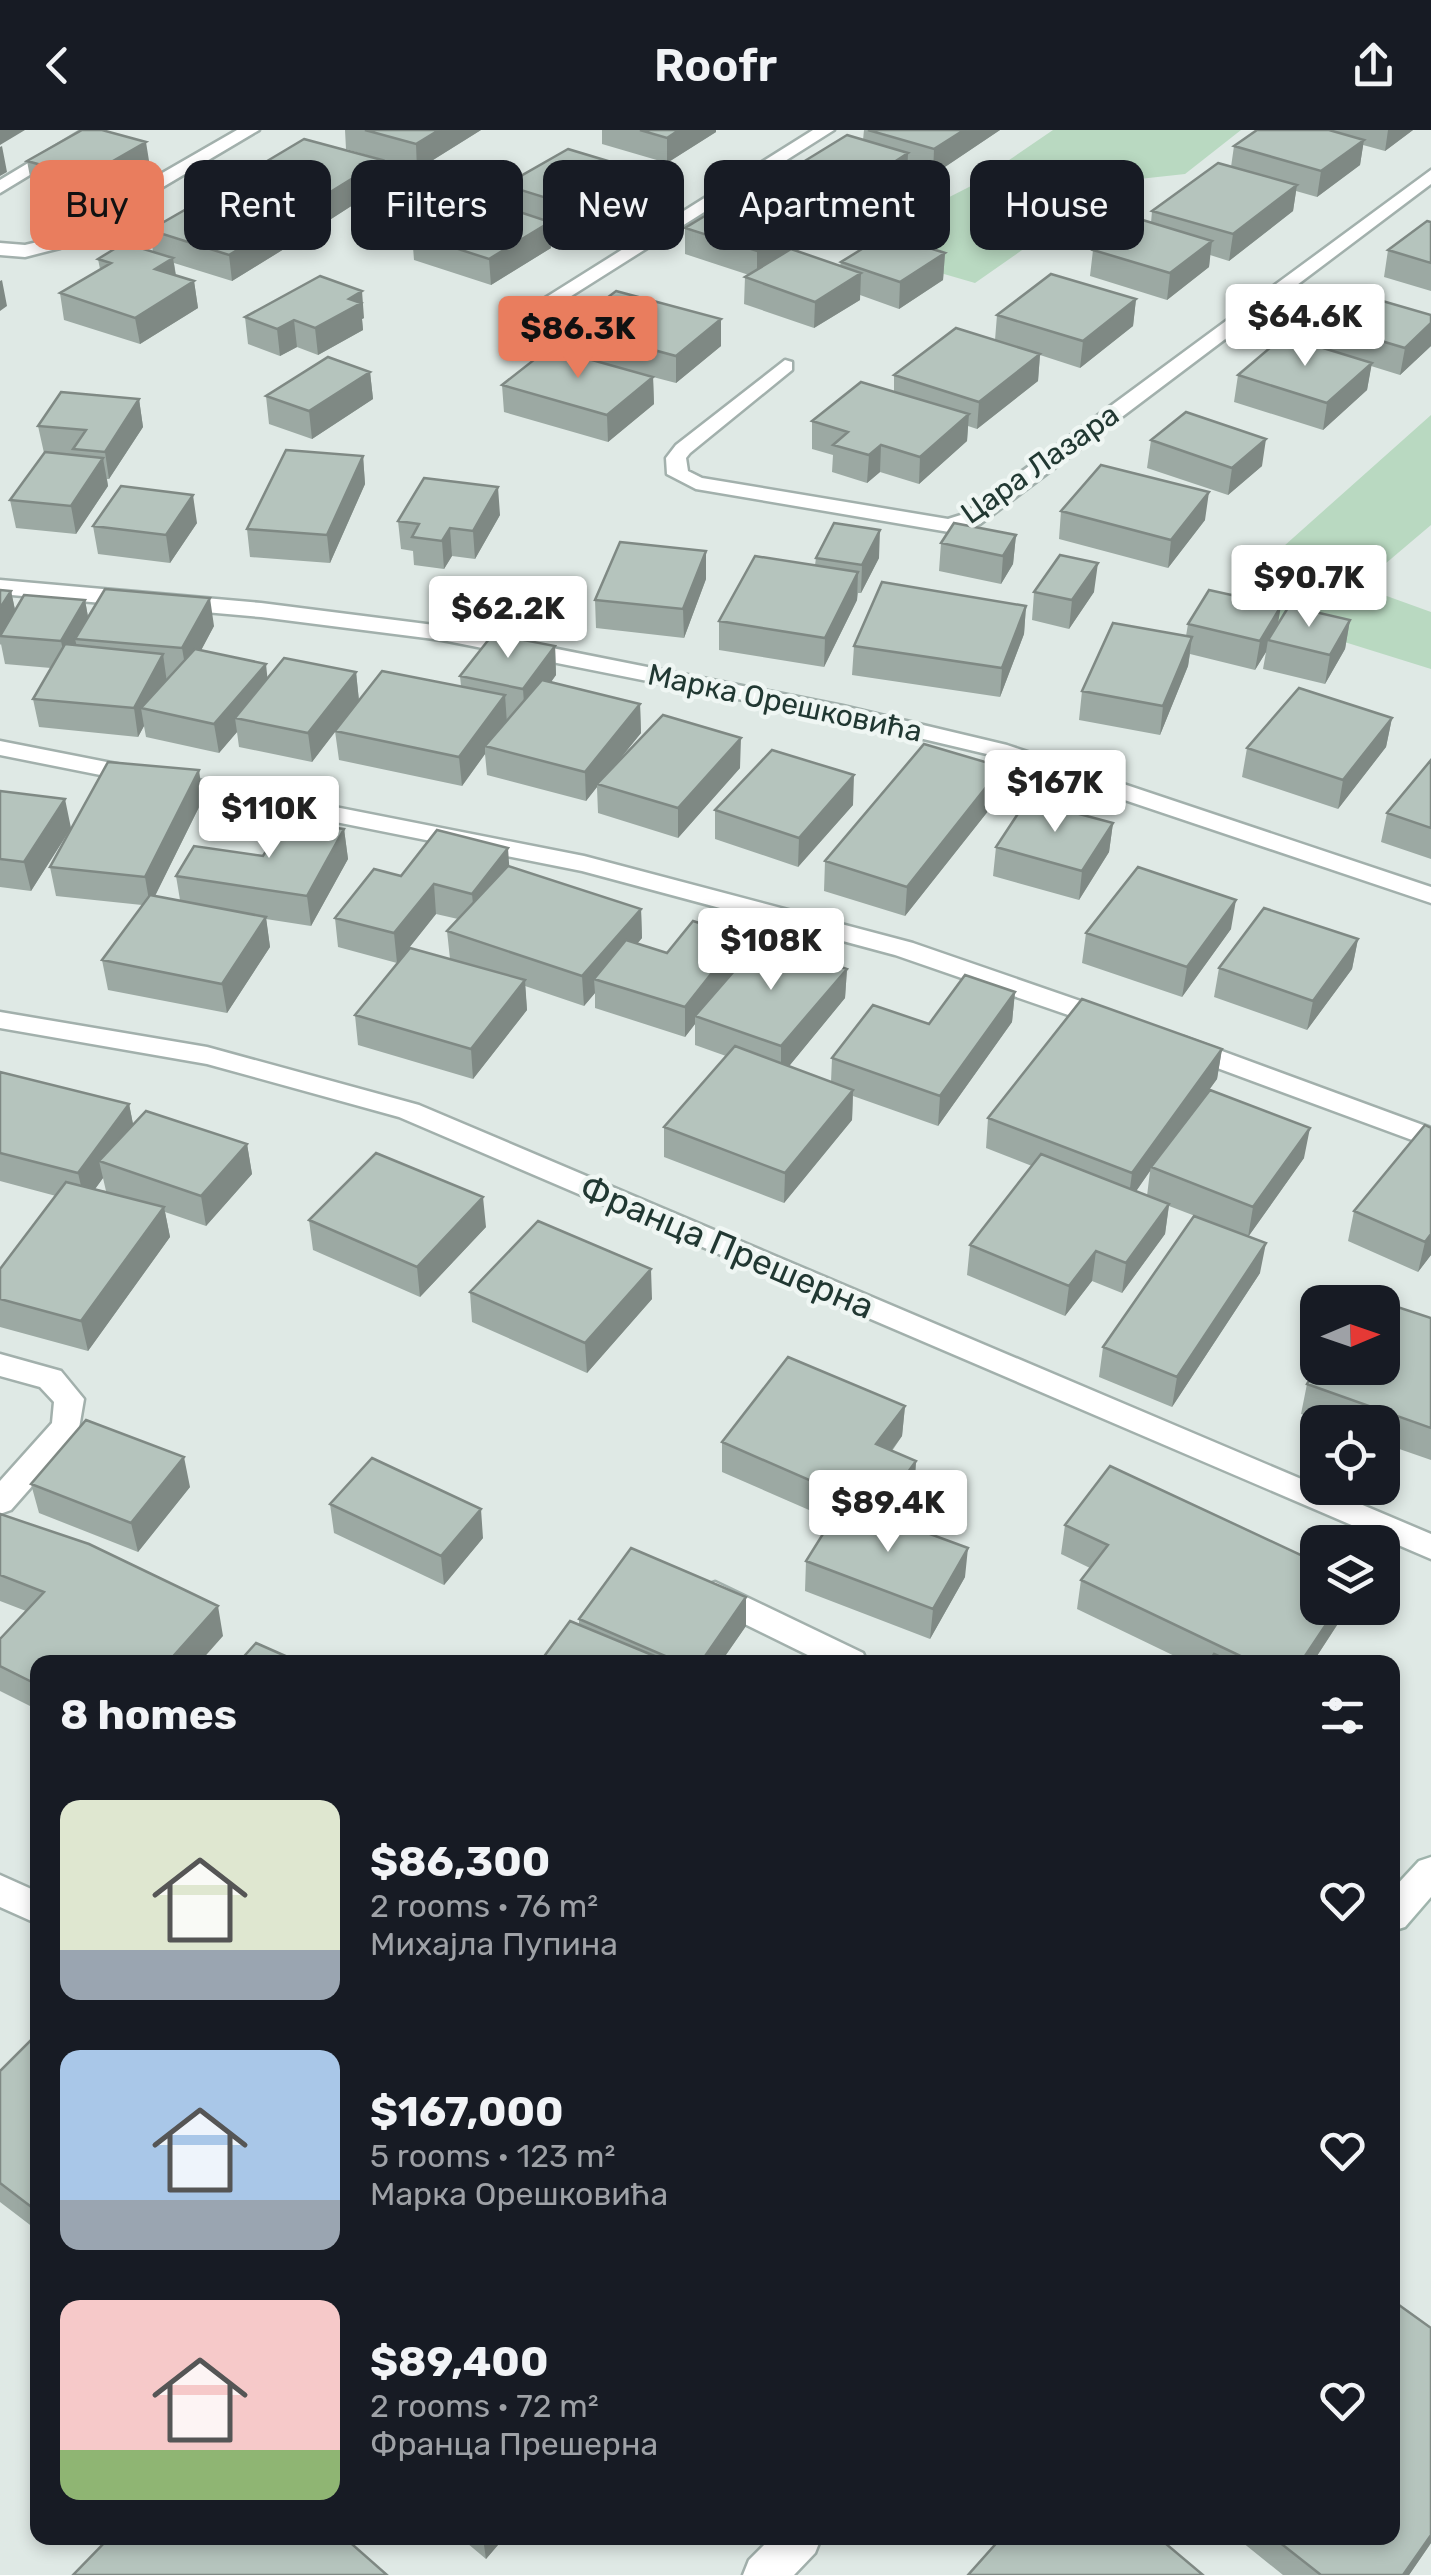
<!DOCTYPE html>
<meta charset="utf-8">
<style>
:root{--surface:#171b24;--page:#242831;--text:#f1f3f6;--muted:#9ea1a6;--accent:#e97d5e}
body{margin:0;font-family:Rubik,sans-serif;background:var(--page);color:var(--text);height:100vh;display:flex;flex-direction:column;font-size:38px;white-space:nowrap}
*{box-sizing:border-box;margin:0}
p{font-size:32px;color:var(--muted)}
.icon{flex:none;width:55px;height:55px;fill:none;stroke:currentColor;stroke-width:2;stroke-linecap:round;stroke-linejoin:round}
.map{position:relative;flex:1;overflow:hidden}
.side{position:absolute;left:30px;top:1525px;width:1370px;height:890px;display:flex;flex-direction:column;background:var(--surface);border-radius:20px;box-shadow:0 5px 15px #0003}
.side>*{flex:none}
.top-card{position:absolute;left:30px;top:30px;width:1372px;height:90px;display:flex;gap:20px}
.needle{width:65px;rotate:88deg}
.buttons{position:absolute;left:1300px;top:1155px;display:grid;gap:20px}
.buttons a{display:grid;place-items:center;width:100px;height:100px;border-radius:20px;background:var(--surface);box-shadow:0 5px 15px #0003;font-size:50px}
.price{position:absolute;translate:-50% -85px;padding:0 22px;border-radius:10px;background:#fff;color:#222;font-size:32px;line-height:65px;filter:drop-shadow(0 2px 5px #0008)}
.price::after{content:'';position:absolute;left:50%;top:60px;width:30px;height:22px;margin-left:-15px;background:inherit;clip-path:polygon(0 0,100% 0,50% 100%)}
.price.active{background:var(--accent);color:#111}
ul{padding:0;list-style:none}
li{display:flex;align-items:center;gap:30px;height:250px;padding:0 30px}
li span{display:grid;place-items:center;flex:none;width:280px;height:200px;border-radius:20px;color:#555}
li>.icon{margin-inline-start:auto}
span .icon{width:120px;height:120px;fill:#fffc;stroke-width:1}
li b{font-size:42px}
h2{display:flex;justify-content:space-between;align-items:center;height:120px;padding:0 30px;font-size:42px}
.tag{padding:0 35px;border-radius:20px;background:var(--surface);box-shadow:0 5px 15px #0003;font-size:35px;line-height:90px}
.tag.active{background:var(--accent);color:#111}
header{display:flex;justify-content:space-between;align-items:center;height:130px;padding:0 30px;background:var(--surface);font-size:45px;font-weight:600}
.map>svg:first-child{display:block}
.green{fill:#b9d9c1}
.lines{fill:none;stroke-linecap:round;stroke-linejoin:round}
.lane-casing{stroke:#a2b0ac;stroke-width:5}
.street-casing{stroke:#a2b0ac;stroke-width:5}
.secondary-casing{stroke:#9fb4ac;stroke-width:5}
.lane{fill:#fff;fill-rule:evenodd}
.street{fill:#fff;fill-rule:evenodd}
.secondary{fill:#fff;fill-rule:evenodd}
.wall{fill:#9ca9a3;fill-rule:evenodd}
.shaded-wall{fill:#7f8984}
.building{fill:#b5c4bd;stroke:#7f8984;stroke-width:2.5}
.labels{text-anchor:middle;stroke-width:9;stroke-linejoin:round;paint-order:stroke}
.far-street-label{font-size:30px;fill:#213832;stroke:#eff6f3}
.street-label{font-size:35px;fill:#213832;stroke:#eff6f3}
</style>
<header><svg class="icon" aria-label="back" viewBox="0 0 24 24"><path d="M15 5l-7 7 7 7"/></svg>Roofr<svg class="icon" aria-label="share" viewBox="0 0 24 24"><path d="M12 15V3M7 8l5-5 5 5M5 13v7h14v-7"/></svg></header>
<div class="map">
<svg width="1431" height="2445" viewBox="0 0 1431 2445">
<rect width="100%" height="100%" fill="#dfe9e5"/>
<path class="green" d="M1053 0H1241L1185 44 1121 51 975 153 851 117 971 56Z
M1431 285V395L1359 456 1431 482V539L1220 473Z"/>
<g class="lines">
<g class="lane-casing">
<path id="lane" d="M715 1452 863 1523 867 1532H822L704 1474 699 1465 704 1456Z"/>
</g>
<g class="street-casing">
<path id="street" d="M83 0H104L0 63V50Z
M237 0H259L60 118 25 127 0 125V113L25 115 46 110Z
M813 0H834L538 187 531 189 521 183Z
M1431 40V54L980 394 949 402 696 359 667 344 666 328 676 315 785 230 792 232V240L690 323 686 328 688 341 702 348 948 389 964 384Z
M0 450 261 473 442 496 843 576 1007 615 1431 757V773L991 625 843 590 442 510 261 487 0 464Z
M0 611 584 726 913 813 1121 885 1125 891 1112 899 1103 897 895 825 582 741 0 625Z
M0 882 207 917 419 975 1431 1404V1429L399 987 207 934 0 898Z
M1184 907 1431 998V1017L1174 922 1171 916 1174 910Z
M0 1224 61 1241 84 1269 78 1304 11 1380 0 1384V1351L52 1293 54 1272 40 1257 0 1246Z
M0 1745 38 1762V1794L0 1777Z
M771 2408H821L815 2423 794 2445H743L749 2430Z"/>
</g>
<g class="secondary-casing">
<path id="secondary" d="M1431 1727V1767L1405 1797 1392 1801V1760L1419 1731Z"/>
</g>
<use href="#lane" class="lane"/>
<use href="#street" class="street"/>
<use href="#secondary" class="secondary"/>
</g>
<path class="wall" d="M345 0H481L417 40 346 19Z
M602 0H716V2L667 33 602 14Z
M864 0H1000L933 45 908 38 907 49 864 76 803 58V32L863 10Z
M1257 0H1413L1385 21 1363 15 1360 35 1317 67 1296 61 1293 81 1229 131 1210 125 1209 137 1167 170 1090 146 1093 120 1151 93 1152 81 1231 37 1234 16Z
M27 31 150 37 90 73 32 57Z
M631 38V64L570 101 550 95 551 118 491 155 414 130 412 104 506 78 505 55Z
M232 52 384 55 314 100 235 77Z
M1431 92V161L1384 147 1388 120Z
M685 98 816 109 797 121 840 136 841 132 945 123 943 150 899 179 860 165V170L814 198 744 174 745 147 749 145 685 124Z
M150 100 284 119 232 151 174 133 176 145 194 151 198 178 140 214 64 190 60 163 100 139 98 129 153 122Z
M1136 169 1133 196 1080 238 1040 225 1038 251 977 299 968 296 967 311 919 354 880 342 867 353 832 342 833 325 812 319V291L894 261V245L995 210 997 185Z
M1431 185V216L1400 245 1371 236 1367 260 1323 300 1234 272 1238 245 1303 212 1307 189Z
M245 187 364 188 362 189 363 200 318 225 297 217 280 226 248 214Z
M569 197 721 216 676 253 653 247 654 274 608 312 504 282 502 255 570 223Z
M370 242 373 269 312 309 269 294 266 266Z
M139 269 143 297 109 349H107L108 356 76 404 16 398 10 370 44 323 38 296Z
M1151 310 1262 336 1228 365 1147 338Z
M363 326 365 354 330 433 250 427 247 399Z
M1061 381 1205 390 1168 438 1059 409Z
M500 385 475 429 452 426 444 439 414 435 413 421 401 419 398 391Z
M197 393 170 433 98 424 93 396Z
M1016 405 1013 434 1001 454 939 441 941 413Z
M706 421V449L684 508 596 498 595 470Z
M816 428H879L861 463H858L857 470 824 537 719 520V491L815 435Z
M0 460 11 461 15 480 85 470 88 487 214 496 201 520 267 548 356 542 359 571 461 556 460 546 555 516 556 545 551 552 640 574 641 603 613 637 740 638 678 708 598 683 597 657 586 671 487 645 485 624 462 656 339 630 335 601 312 632 239 617 237 602 219 623 146 607 144 596 138 607 39 597 33 569 51 538 5 534 1 514 0 515Z
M1034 462H1094L1069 499 1032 490Z
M1026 476 1024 504 1000 567 852 545 854 516Z
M1350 490 1345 519 1325 554 1263 539 1266 522 1255 540 1190 524 1188 536 1160 605 1079 590 1082 561 1186 506 1188 494H1278Z
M1392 588 1386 617 1338 679 1242 647 1247 618Z
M1431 630V729L1381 712 1387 683Z
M0 661 71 698 31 761 0 757Z
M1000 666 905 786 824 761 825 731Z
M203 669 155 766 180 770 176 746 263 726 344 699 348 729 311 796 266 789 270 817 227 883 108 860 102 830 142 775 56 766 50 737Z
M853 675 798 737 715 709V680Z
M1113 693 1109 722 1079 770 993 746 996 717Z
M509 737 641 779 642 808 637 814 667 823 741 834 847 839 845 868 789 936 831 952 832 928 1015 862 1012 892 938 996 853 966 852 990 784 1073 664 1027V997L726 926 695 915V894L685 907 595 878V863L584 876 525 856 527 880 473 949 358 915 355 885 397 833 338 817 335 788 401 746ZM436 784 458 789 447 801 450 829 401 828Z
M1231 799 1182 867 1082 833 1086 803Z
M1358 809 1352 839 1307 900 1214 867 1219 838Z
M1222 919 1217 949 1195 979 1304 1028 1248 1107 1260 1143 1172 1277 1099 1247 1103 1217 1203 1089 1169 1076 1165 1104 1122 1163 1092 1151 1065 1186 967 1145 970 1115 1032 1036 986 1018 988 988ZM1150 1041 1147 1066 1136 1061Z
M0 942 129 974 133 994 247 1014 252 1044 206 1096 165 1082 170 1107 88 1221 0 1197V1139L56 1066 0 1051ZM103 1048 106 1061 95 1059Z
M1431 998V1125L1418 1142 1348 1111 1354 1081Z
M309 1090 486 1097 420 1167 313 1120Z
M470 1162 652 1169 587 1243 472 1192Z
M1431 1188V1330L1382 1313V1292H1325L1301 1284 1307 1254Z
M905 1276 902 1306 892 1321 916 1331 914 1361 893 1390 965 1447 930 1509 805 1461 806 1431 832 1390 722 1342V1312Z
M31 1354 190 1357 138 1422 39 1383Z
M330 1374 483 1408 444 1455 334 1403Z
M0 1384 223 1506 38 1532V1580L0 1561V1509L26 1481 0 1471Z
M1065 1395 1347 1480 1313 1532H1187L1077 1479 1081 1450 1090 1438 1061 1424Z
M579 1489 746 1496 721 1532H540L579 1495Z
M38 1903V2101L0 2072V1941Z
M1431 2198V2413L1409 2445H1283L1237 2408H1392Z
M461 2408H504L486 2429Z"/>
<path class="shaded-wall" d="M0 0H25L0 15Z
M439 0H481L417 40 416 14Z
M679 0H716V2L667 33V8Z
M964 0H1000L933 45 934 19Z
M1388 0H1413L1385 21Z
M1364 10 1360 35 1317 67 1321 41Z
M146 12 150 37 90 73 85 47Z
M2 16 7 42 0 46V17Z
M908 23 907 49 864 76 865 51Z
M382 30 384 55 314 100 311 74Z
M631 38V64L570 101 569 75Z
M1297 55 1293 81 1229 131 1233 104Z
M817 83 816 109 757 147V121Z
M550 92 551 118 491 155 489 129Z
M281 93 284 119 232 151 229 125Z
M1212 111 1209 137 1167 170 1170 143Z
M945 123 943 150 899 179 900 152Z
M173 128 177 154 155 139Z
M861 143 860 170 814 198 815 172Z
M2 150 7 176 0 181V151Z
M194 151 198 178 140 214 135 188Z
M362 161 364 188 362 189 363 200 318 225 315 198 349 169Z
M1136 169 1133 196 1080 238 1083 211Z
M721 189V216L676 253V226Z
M294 190 297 217 280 226 277 199Z
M1431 193V216L1400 245 1405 218Z
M1040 224 1038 251 977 299 979 272Z
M1372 233 1367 260 1323 300 1327 273Z
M370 242 373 269 312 309 309 281Z
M653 247 654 274 608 312 607 285Z
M139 269 143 297 109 349 105 322Z
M969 284 967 311 919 354 920 327Z
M1266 309 1262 336 1228 365 1232 338Z
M881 315 880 342 867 353 869 325Z
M363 326 365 354 330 433 327 405Z
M103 328 108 356 76 404 71 376Z
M498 357 500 385 475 429 473 401Z
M1209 362 1205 390 1168 438 1171 410Z
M193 365 197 393 170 433 166 405Z
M450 398 452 426 444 439 442 411Z
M880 400 879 428 861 463 862 435Z
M1016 405 1013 434 1001 454 1003 426Z
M706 421V449L684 508 683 479Z
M1098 433 1094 462 1069 499 1072 470Z
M858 442 857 470 824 537 825 508Z
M11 461 17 489 0 506V478Z
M210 468 214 496 187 547 182 518Z
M85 470 90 498 75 509 78 521 67 540 61 511Z
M1026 476 1024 504 1000 567 1002 538Z
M1281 476 1276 505 1268 510 1266 522 1255 540 1260 511Z
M1350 490 1345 519 1325 554 1330 525Z
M1192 507 1188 536 1160 605 1163 576Z
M555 516 556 545 525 588 523 559Z
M163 524 167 553 141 578 144 596 138 607 134 578Z
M266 534 269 563 235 588 237 602 219 623 214 594Z
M356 542 359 571 312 632 308 603Z
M505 565 507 594 485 616V624L462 656 459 627Z
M640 574 641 603 599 655 597 654V657L586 671 585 642Z
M1392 588 1386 617 1338 679 1343 650Z
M741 608 740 638 678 708V678Z
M1002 637 1000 666 905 786 907 757Z
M199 640 203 669 150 776 145 747Z
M854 645 853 675 798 737 799 708Z
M65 669 71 698 31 761 24 732Z
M1113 693 1109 722 1079 770 1082 741Z
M344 699 348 729 311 796 307 766Z
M508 718 510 747 475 794 472 764Z
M434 754 436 784 397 833 394 803Z
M1236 770 1231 799 1182 867 1187 837Z
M641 779 642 808 604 852 594 849 595 863 584 876 582 846Z
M266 787 270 817 227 883 222 854Z
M741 806V835L695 886V894L685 907V877Z
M1358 809 1352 839 1307 900 1313 871Z
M847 839 845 868 781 946V916Z
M525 850 527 880 473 949 471 919Z
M1015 862 1012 892 938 996 940 966Z
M1222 919 1217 949 1153 1037H1151L1150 1041 1128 1073 1132 1043Z
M853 960 852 990 784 1073 785 1043Z
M129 974 135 1004 99 1031 103 1048 85 1073 78 1043Z
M1310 998 1304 1028 1248 1107 1253 1077Z
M247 1014 252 1044 206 1096 201 1066Z
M483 1067 486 1097 420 1167 417 1137Z
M1169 1074 1165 1104 1122 1163 1126 1133Z
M164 1077 170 1107 88 1221 81 1191Z
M1431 1104V1125L1418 1142 1425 1112Z
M1266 1113 1260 1143 1172 1277 1177 1247Z
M1096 1121 1092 1151 1065 1186 1069 1156Z
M651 1139 652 1169 587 1243 585 1213Z
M905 1276 902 1306 874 1344 876 1314Z
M184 1327 190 1357 138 1422 131 1393Z
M916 1331 914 1361 878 1410 880 1381Z
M481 1379 483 1408 444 1455 441 1426Z
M968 1418 965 1447 930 1509 933 1479Z
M746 1467V1496L721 1532H701Z
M218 1476 223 1506 200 1532H168Z
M1337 1478H1348L1313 1532H1301Z
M1431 2405V2413L1409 2445H1403Z
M483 2408H504L486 2429Z"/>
<path class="building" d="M82 0H102L146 12 85 47 27 31Z
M365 0H439L416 14Z
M640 0H679L667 8Z
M868 0H964L934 19Z
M1257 0H1329L1364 10 1321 41 1234 16Z
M847 5 908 23 865 51 803 32Z
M304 9 382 30 311 74 232 52Z
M568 19 631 38 569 75 505 55Z
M1218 33 1297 55 1233 104 1152 81Z
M746 61 817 83 757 121 685 98Z
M474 67 550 92 489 129 412 104Z
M202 70 281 93 229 125 150 100Z
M1136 88 1212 111 1170 143 1093 120Z
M1427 91 1431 92V133L1388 120Z
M886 104 945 123 900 152 841 132Z
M124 113 173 128 155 139 194 151 135 188 60 163 111 133 98 129Z
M791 119 861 143 815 172 745 147Z
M1051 144 1136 169 1083 211 997 185Z
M320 146 362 161 349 169 361 173 315 198 294 190 277 199 245 187Z
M1341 159 1431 185V193L1405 218 1307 189Z
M616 161 721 189 676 226 569 197Z
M956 198 1040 224 979 272 894 245Z
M1284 206 1372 233 1327 273 1238 245Z
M549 218 653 247 607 285 502 255Z
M328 227 370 242 309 281 266 266Z
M861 252 969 284 920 327 881 315 869 325 833 315 848 302 812 291Z
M61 262 139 269 105 322 73 319 86 300 38 296Z
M1186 282 1266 309 1232 338 1151 310Z
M286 320 363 326 327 405 247 399Z
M45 322 103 328 71 376 10 370Z
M1101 335 1209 362 1171 410 1061 381Z
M424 348 498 357 473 401 450 398 442 411 412 407 419 394 398 391Z
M121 356 193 365 166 405 93 396Z
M834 393 880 400 862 435 816 428Z
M954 393 1016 405 1003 426 941 413Z
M620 412 706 421 683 479 595 470Z
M1060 425 1098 433 1072 470 1034 462Z
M755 426 858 442 825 508 719 491Z
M882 452 1026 476 1002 538 854 516Z
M105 459 210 468 182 518 75 509Z
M0 460 11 461 0 478Z
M1209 460 1281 476 1260 511 1188 494Z
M24 465 85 470 61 511 0 506Z
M1289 476 1350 490 1330 525 1268 510Z
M1113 493 1192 507 1163 576 1082 561Z
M493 504 555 516 523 559 460 546Z
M65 514 163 524 134 578 33 569Z
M195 519 266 534 214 594 141 578Z
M284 528 356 542 308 603 235 588Z
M382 541 505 565 459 627 335 601Z
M542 550 640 574 585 642 485 616Z
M1299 558 1392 588 1343 650 1247 618Z
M663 585 741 608 678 678 597 654Z
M924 614 1002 637 907 757 825 731Z
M772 620 854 645 799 708 715 680Z
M1431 630V698L1387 683Z
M108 632 199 640 145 747 50 737Z
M0 661 65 669 24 732 0 729Z
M1027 670 1113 693 1082 741 996 717Z
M285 691 344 699 307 766 176 746 194 716 263 726Z
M437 700 508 718 472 764 434 754 394 803 335 788 374 739 401 746Z
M508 736 641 779 582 846 447 801Z
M1138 737 1236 770 1187 837 1086 803Z
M150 765 266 787 222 854 102 830Z
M1264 778 1358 809 1313 871 1219 838Z
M693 791 741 806 685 877 594 849 626 810 667 823Z
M762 809 847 839 781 916 695 886Z
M410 818 525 850 471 919 355 885Z
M965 845 1015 862 940 966 832 928 873 875 929 894Z
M1082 869 1222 919 1132 1043 988 988Z
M735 916 853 960 785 1043 664 997Z
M0 942 129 974 78 1043 0 1023Z
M1210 960 1310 998 1253 1077 1151 1037Z
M146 981 247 1014 201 1066 99 1031Z
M1425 995 1431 998V1104L1425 1112 1354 1081Z
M376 1023 483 1067 417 1137 309 1090Z
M1041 1024 1169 1074 1126 1133 1096 1121 1069 1156 970 1115Z
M66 1052 164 1077 81 1191 0 1169V1139Z
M1194 1086 1266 1113 1177 1247 1103 1217Z
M538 1091 651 1139 585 1213 470 1162Z
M1355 1163 1431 1188V1298L1307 1254 1318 1235V1238H1382V1172H1350Z
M788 1227 905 1276 876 1314 916 1331 880 1381 722 1312Z
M86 1290 184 1327 131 1393 31 1354Z
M372 1328 481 1379 441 1426 330 1374Z
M1110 1336 1318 1433V1478H1337L1301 1532H1253L1081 1450 1108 1415 1065 1395Z
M843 1372 968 1418 933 1479 806 1431Z
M0 1384 89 1414 218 1476 168 1532H38V1555L0 1536V1509L44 1462 0 1445Z
M631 1418 746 1467 701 1532H679L579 1489Z
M570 1491 669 1532H540Z
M256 1513 299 1532H239Z
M1214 1524 1232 1532H1209Z
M38 1903V2082L0 2053V1941Z
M1392 2170 1431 2198V2405L1403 2445H1321L1274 2408H1392Z
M109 2408H345L387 2445H73Z
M1001 2408H1159L1203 2445H968Z"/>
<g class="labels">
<g class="far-street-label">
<text transform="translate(1040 334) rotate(-35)" y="10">Цара Лазара</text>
<text transform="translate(785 573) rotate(12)" y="10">Марка Орешковића</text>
</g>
<g class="street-label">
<text transform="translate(727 1117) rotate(23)" y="12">Франца Прешерна</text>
</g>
</g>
</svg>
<div class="buttons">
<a><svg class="needle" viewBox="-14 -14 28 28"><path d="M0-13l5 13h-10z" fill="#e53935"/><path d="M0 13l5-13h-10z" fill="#9ea1a6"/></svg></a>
<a><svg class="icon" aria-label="locate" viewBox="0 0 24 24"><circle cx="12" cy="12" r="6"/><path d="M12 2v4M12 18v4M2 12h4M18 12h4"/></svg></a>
<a><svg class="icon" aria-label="layers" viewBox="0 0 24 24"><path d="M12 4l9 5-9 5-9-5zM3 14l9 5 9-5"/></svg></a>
</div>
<b class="price" style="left:1305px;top:239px">$64.6K</b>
<b class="price active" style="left:578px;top:251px">$86.3K</b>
<b class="price" style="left:1309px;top:500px">$90.7K</b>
<b class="price" style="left:508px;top:531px">$62.2K</b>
<b class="price" style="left:1055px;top:705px">$167K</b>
<b class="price" style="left:269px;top:731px">$110K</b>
<b class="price" style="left:771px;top:863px">$108K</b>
<b class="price" style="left:888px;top:1425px">$89.4K</b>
<div class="top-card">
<a class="tag active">Buy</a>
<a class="tag">Rent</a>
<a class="tag">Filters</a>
<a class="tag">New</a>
<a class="tag">Apartment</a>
<a class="tag">House</a>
</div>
<section class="side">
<h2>8 homes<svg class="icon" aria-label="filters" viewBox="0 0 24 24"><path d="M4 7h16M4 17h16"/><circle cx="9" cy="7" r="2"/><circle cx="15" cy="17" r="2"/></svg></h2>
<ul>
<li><span style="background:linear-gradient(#dfe7d0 75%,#9aa5b1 0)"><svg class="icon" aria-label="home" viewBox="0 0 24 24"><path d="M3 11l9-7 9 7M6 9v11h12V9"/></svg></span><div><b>$86,300</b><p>2 rooms · 76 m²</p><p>Михајла Пупина</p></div><svg class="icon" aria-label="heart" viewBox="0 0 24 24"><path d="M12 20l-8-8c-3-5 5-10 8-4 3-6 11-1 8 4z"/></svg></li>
<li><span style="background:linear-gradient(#a9c7e8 75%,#9aa5b1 0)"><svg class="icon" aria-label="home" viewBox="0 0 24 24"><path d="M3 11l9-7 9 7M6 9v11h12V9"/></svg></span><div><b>$167,000</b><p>5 rooms · 123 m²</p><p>Марка Орешковића</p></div><svg class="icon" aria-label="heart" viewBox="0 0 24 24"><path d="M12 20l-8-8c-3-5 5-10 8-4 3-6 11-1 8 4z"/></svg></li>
<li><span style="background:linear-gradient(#f6c9c9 75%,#8fb573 0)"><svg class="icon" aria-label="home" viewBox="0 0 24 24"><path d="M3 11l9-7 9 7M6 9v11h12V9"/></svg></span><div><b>$89,400</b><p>2 rooms · 72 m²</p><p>Франца Прешерна</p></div><svg class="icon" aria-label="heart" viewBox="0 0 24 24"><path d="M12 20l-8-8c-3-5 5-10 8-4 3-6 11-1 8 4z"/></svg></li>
</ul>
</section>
</div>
